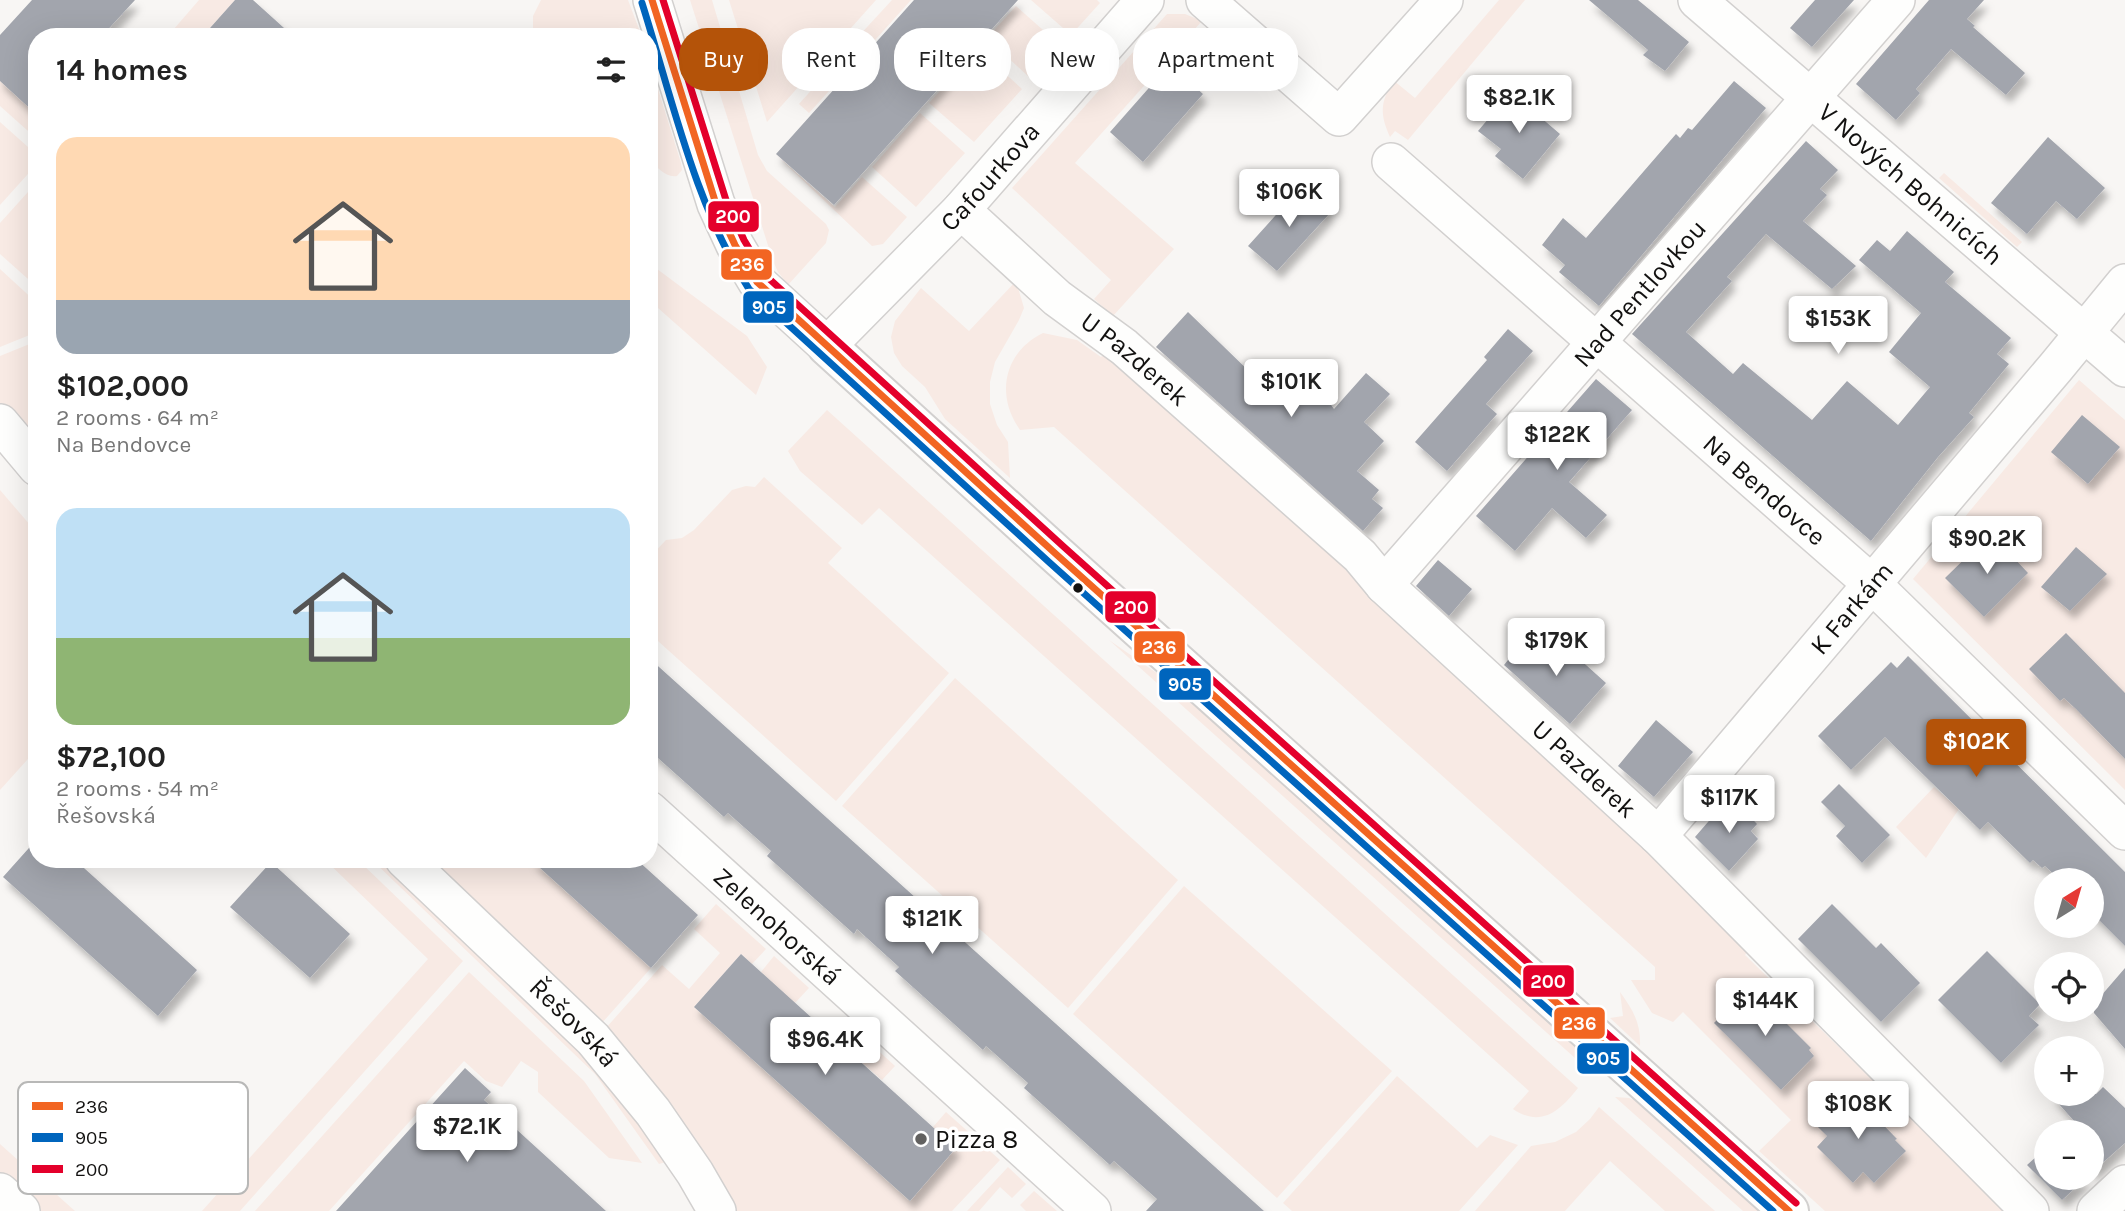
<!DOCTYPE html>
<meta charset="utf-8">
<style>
:root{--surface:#fff;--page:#f2f2f2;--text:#222;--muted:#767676;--accent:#b45309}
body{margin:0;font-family:Karla,sans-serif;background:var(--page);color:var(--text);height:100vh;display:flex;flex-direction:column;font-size:26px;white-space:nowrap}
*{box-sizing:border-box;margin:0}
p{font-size:23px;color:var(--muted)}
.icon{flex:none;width:38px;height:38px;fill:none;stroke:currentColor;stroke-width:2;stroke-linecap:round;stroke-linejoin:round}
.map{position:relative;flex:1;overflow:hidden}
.drawer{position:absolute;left:28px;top:28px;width:630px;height:840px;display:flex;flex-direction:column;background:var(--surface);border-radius:28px;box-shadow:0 7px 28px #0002}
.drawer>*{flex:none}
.banner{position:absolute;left:679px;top:28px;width:665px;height:63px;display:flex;gap:14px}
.needle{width:46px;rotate:37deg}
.controls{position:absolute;left:2034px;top:868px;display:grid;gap:14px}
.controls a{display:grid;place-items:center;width:70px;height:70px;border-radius:50%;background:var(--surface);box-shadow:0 7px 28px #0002;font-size:35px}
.price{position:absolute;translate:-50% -60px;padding:0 16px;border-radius:7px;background:#fff;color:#222;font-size:23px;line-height:46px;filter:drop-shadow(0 2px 4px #0008)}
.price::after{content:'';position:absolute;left:50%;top:42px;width:21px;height:16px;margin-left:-10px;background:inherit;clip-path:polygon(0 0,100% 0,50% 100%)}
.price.active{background:var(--accent);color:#fff}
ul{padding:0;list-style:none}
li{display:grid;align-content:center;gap:14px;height:371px;padding:0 28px}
li span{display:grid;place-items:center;height:217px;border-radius:21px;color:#555}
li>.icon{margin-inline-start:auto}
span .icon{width:126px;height:126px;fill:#fffc;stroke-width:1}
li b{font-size:30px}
h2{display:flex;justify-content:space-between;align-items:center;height:84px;padding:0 28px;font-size:30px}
.pill{padding:0 24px;border-radius:28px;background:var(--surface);box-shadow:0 7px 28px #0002;font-size:24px;line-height:63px}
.pill.active{background:var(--accent);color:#fff}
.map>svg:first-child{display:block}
.green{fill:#f8eae4}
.building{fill:#a2a5ad;filter:url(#shadow)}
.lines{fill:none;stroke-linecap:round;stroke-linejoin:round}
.street-casing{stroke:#d2d0cf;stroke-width:40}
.secondary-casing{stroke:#d2d0cf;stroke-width:42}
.street{stroke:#fefefd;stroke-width:37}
.secondary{stroke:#fefefd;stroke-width:38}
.bus-1-casing{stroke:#fff;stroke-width:12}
.bus-2-casing{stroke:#fff;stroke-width:12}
.bus-3-casing{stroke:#fff;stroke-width:12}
.bus-1{stroke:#f26522;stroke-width:7}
.bus-2{stroke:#0065bd;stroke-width:7}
.bus-3{stroke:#e4002b;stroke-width:7}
.bus-dot{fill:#121110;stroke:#fff;stroke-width:2.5}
.poi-dot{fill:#626160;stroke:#fff;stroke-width:2.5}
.labels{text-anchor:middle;stroke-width:7;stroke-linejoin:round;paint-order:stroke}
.street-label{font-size:26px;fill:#121110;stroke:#fff}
.poi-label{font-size:26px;fill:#121110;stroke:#fff;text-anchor:start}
.key{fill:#fff;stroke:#b8b8b7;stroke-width:2}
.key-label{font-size:19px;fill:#121110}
.line-badge{stroke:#fff;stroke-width:2.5}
.badge-label{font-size:19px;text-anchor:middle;font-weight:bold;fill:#fff}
</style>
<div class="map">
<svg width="2125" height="1211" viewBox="0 0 2125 1211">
<defs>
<filter id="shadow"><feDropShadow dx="4.5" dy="8" stdDeviation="3.5" flood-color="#0004"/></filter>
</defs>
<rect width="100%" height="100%" fill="#f8f6f4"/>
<path class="green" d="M199 0H235L202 37H167Z
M541 0H628L642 37H533V16Z
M690 0H712L758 155 767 171 826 224 829 230 826 243 788 285 778 272 773 261Z
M729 0H876L767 122Z
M892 0H911L867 49 856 39Z
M1031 0H1097L1100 3 1071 35Z
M1499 0H1525L1408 140 1395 131 1390 137C1379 112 1381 103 1393 80L1415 98Z
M1016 6 1061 46 1031 79 987 38Z
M1167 14H1185L1202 21 1075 163 1174 249 1113 316 1094 299 1111 280 1012 188Z
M848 49 859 58 809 113 799 104Z
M978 49 1022 89 974 142 929 103Z
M649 60 681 163 682 170 677 176C665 178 658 167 649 160Z
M0 81 33 111 37 108V139L0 106Z
M920 113 965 153 916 207 872 167Z
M0 122 37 155V164L0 205Z
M774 153 835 207 862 177 907 217 883 244 872 246Z
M1944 173 2022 242 2017 247 1939 178Z
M37 182V287L0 254V223Z
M649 263 747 336 767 367 756 395 649 300Z
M0 269 37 303V332L0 347Z
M1016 281 1024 308 1019 320 995 362 990 382V404L997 425 1008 442 1010 478 945 419 925 387 902 366 894 353 891 337 895 321 921 288 969 331Z
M1043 333 1077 340 1101 357 1108 350 1607 804 1748 951 1745 955 2006 1211H1825L1759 1151 1791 1120 1683 1012 1673 1022 1652 1013 1631 980H1655V967L1054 427 1020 430C995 395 1004 352 1043 333Z
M37 341V451L0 407V356Z
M2079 380 2125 420V790L1913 579Z
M827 410 1578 1088C1560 1111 1541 1128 1513 1109L1529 1091 879 508 862 525 800 471 788 451Z
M764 477 842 548 828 563 949 673 836 801 649 633V558L666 540 682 538 694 530 732 490 746 486 755 487Z
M0 490 37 533V749L0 790Z
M1109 640 1184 692 1580 1049 1585 1067Z
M955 678 1178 880 1068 1008 842 806Z
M1934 787 1959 809 1926 858 1896 827Z
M324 859H357L463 961 240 1211H202L428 959Z
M371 859H388L566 1029 669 1161 659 1164 595 1074Z
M430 859H530L651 968 601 1024Z
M1184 886 1392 1071 1277 1198 1073 1014Z
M716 904 766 949 752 964 741 954 694 1007 910 1201 956 1148 933 1127 946 1112 1000 1160 952 1211H735L605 1029 662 965 689 989 720 953 694 929Z
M774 956 809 988 795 1003 761 972Z
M469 972 584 1081 642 1163 609 1158 538 1092V1072L521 1061 502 1087 486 1081 464 1061 329 1211H255Z
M1620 992C1633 1010 1641 1023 1640 1046L1610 1018 1623 1016Z
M860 1034 895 1066 882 1080 846 1049Z
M1397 1076 1477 1148 1490 1135 1518 1145 1459 1211H1292L1283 1203Z
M1615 1097 1629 1098 1643 1104 1760 1211H1743Z
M1599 1107 1715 1211H1665L1610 1161 1565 1211H1475L1531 1146 1555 1142 1576 1132 1590 1119Z
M0 1144 75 1211H41L0 1174Z
M1008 1167 1026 1184 1012 1198 1000 1187 979 1211H967Z
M1034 1191 1057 1211H1026L1020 1205Z"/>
<path class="building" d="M32 0H135L101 37H37V115L0 81V35Z
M235 0H253L294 37H202Z
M914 0H1018L834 205 776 154Z
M1589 0H1638L1689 42 1665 71 1643 55 1648 50Z
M1815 0H1854L1812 47 1790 28Z
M1929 0H1984L1967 19 1975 26 1973 27 2025 73 2006 95 1951 49 1916 89 1920 93 1896 120 1856 84Z
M1170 64 1203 94 1143 162 1110 132Z
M1734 81 1766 108 1599 306 1559 272 1565 265 1542 245 1563 218 1586 238 1676 134 1680 138 1688 128 1692 130Z
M1511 92 1560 134 1523 179 1495 156 1501 149 1478 131Z
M2048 137 2105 188 2077 219 2056 201 2027 234 1991 203Z
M1806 141 1838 170 1820 189 1827 195 1803 221 1856 266 1832 289 1766 234 1727 277 1732 281 1686 332 1733 374 1743 363 1812 420 1847 381 1898 425 1930 387 1889 352 1921 313 1859 260 1877 240 1890 251 1907 231 1954 272 1945 282 2011 338 1997 354 2009 364 1969 413 1974 417 1938 457 1871 541 1632 334Z
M1301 187 1330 213 1277 271 1248 246Z
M1188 312 1284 405 1309 375 1334 409 1366 373 1390 394 1364 422 1384 441 1357 471 1379 490 1372 499 1383 508 1363 531 1156 347Z
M1508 329 1533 351 1486 404 1497 414 1447 471 1415 442 1487 360 1484 357Z
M1596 379 1632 410 1569 482 1607 515 1586 538 1552 508 1515 551 1476 516Z
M2082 415 2120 447 2088 484 2051 452Z
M1987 537 1995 547 1999 542 2028 573 1984 617 1945 578Z
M2076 547 2107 574 2070 611 2041 587Z
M1438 560 1472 589 1449 616 1416 586Z
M2066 633 2125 693V759L2076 709 2064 698 2060 701 2029 669Z
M1531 638 1547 652 1553 644 1572 661 1576 656 1606 683 1570 724 1504 665 1524 640 1527 643Z
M1908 656 2125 872V946L2091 912V880H2060L2045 866 2042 868 2033 860 2030 863 1988 822 1980 830 1885 737 1851 770 1818 736 1891 662 1897 668Z
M649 658 1264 1211H1146L1157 1199 1114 1161 1110 1165 1024 1088 1028 1083 986 1046 983 1050 895 971 899 967 857 929 854 934 767 856 771 851 728 813 724 817 649 750Z
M1656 720 1693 752 1654 797 1618 766Z
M1839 784 1890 835 1862 863 1836 836 1845 826 1821 802Z
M1735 801 1757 824 1751 831 1758 839 1729 871 1695 837 1721 807 1724 810Z
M37 839V859H74L197 970 158 1016 3 877Z
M530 859H636L698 915 651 968Z
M271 862 350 934 310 978 230 907Z
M1832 904 1876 948 1881 943 1920 983 1881 1022 1798 939Z
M1987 951 2040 1004 2029 1016 2039 1025 2001 1063 1938 1000Z
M741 954 956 1148 910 1201 694 1007Z
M2125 968V1049L2094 1013V1004Z
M1752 984 1764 997V1001L1811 1048 1809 1050 1814 1056 1781 1090 1714 1023Z
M465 1068 491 1092 484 1100 606 1211H336Z
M2103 1087 2125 1108V1143L2091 1173V1132H2064L2075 1122 2050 1094H2096Z
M1849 1093 1860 1104 1861 1102 1897 1139 1895 1140 1906 1151 1874 1183 1863 1172 1853 1183 1817 1147 1827 1136 1816 1125Z
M2046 1148V1178H2086L2062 1200 2027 1165Z"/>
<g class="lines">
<g class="street-casing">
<g id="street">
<path id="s1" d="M652 0 716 204 735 245 757 282 827 346 961 210 1145 0"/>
<path d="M1205 0 1339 117 1444 0"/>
<path id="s2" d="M1697 0 2125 368"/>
<path id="s3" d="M1391 162 1872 584 2125 831"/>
<path id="s4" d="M961 210 1057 298 1124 347 1360 556 1384 585 1658 836 2030 1211"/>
<path d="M0 423 37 467"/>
<path id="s5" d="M1384 585 1896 0"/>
<path id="s6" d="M649 810 1092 1211"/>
<path id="s7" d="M1658 836 2056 367 2125 283"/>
<path id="s8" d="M404 859 593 1039 653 1112 695 1173 717 1211"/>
<path d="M0 1192 21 1211"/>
<path d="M2096 1211 2125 1184"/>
</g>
</g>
<g class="secondary-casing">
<path id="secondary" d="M827 346 1057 555 1789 1211"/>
</g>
<use href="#street" class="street"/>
<use href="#secondary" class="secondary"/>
<g class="bus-1-casing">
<path id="bus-1" d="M652 0 716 204 735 245 757 282 1057 555 1789 1211"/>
</g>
<g class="bus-2-casing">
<path id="bus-2" d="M642 3C672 98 695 206 749 289L1050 563 1773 1211"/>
</g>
<g class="bus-3-casing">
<path id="bus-3" d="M663 0 726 200 744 240 765 275 1064 547 1796 1203"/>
</g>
<use href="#bus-1" class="bus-1"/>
<use href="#bus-2" class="bus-2"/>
<use href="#bus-3" class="bus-3"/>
</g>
<circle class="bus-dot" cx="1078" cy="588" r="6"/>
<circle class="poi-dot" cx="921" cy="1139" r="7"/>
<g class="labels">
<g class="street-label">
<text dy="9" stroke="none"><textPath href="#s1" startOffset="632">Cafourkova</textPath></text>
<text dy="9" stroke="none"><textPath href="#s2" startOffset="282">V Nových Bohnicích</textPath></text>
<text dy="9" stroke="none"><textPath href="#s5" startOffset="388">Nad Pentlovkou</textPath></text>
<text dy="9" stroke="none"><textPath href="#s4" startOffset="229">U Pazderek</textPath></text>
<text dy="9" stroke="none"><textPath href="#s3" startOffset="497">Na Bendovce</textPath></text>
<text dy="9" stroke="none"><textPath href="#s7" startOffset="299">K Farkám</textPath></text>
<text dy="9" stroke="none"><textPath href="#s4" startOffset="838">U Pazderek</textPath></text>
<text dy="9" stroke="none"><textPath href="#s6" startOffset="173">Zelenohorská</textPath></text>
<text dy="9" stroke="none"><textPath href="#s8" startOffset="236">Řešovská</textPath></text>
</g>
<g class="poi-label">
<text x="935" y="1148">Pizza 8</text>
</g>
</g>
<rect x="18" y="1082" width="230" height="112" rx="10" class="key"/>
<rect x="32" y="1102" width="31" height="8" fill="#f26522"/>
<rect x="32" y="1133" width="31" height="9" fill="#0065bd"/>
<rect x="32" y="1165" width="31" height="8" fill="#e4002b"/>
<g class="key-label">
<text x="75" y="1113">236</text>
<text x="75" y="1144">905</text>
<text x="75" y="1176">200</text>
</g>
<g class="line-badge">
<rect x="707" y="200" width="53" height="33" rx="7" fill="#e4002b"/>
<rect x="720" y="248" width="53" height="33" rx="7" fill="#f26522"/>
<rect x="742" y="290" width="53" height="34" rx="7" fill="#0065bd"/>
<rect x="1104" y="590" width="53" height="34" rx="7" fill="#e4002b"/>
<rect x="1133" y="630" width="53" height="34" rx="7" fill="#f26522"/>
<rect x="1158" y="667" width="54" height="34" rx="7" fill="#0065bd"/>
<rect x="1522" y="964" width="53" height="34" rx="7" fill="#e4002b"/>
<rect x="1553" y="1006" width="53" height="34" rx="7" fill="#f26522"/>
<rect x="1576" y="1042" width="54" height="33" rx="7" fill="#0065bd"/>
</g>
<g class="badge-label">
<text x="733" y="223">200</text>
<text x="747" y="271">236</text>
<text x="769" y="314">905</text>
<text x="1131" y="614">200</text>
<text x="1159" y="654">236</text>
<text x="1185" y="691">905</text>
<text x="1548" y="988">200</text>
<text x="1579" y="1030">236</text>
<text x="1603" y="1065">905</text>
</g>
</svg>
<div class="controls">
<a><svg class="needle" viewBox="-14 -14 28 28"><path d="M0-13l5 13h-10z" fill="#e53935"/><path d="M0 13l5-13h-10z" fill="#767676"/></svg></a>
<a><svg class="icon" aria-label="locate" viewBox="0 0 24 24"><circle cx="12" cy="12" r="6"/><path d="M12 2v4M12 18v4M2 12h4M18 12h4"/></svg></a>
<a>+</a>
<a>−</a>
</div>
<b class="price" style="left:1519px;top:135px">$82.1K</b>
<b class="price" style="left:1289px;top:229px">$106K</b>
<b class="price" style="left:1838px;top:356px">$153K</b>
<b class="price" style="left:1291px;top:419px">$101K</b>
<b class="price" style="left:1557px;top:472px">$122K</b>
<b class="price" style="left:1987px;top:576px">$90.2K</b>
<b class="price" style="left:1556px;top:678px">$179K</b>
<b class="price active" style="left:1976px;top:779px">$102K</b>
<b class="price" style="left:1729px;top:835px">$117K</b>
<b class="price" style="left:932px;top:956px">$121K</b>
<b class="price" style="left:1765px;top:1038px">$144K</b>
<b class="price" style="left:825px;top:1077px">$96.4K</b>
<b class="price" style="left:1858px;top:1141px">$108K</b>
<b class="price" style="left:467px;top:1164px">$72.1K</b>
<div class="banner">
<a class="pill active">Buy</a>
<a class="pill">Rent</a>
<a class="pill">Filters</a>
<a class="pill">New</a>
<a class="pill">Apartment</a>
</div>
<section class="drawer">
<h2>14 homes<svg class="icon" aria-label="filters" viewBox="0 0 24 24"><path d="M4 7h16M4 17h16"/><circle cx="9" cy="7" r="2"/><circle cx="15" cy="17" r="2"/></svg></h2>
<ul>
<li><span style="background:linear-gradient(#ffd9b3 75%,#9aa5b1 0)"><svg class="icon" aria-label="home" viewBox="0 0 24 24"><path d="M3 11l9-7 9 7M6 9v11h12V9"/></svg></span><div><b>$102,000</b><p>2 rooms · 64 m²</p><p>Na Bendovce</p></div></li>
<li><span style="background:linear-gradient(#bfe0f5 60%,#8fb573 0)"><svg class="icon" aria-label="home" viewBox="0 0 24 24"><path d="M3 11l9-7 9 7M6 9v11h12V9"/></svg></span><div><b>$72,100</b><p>2 rooms · 54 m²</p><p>Řešovská</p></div></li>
</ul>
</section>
</div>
